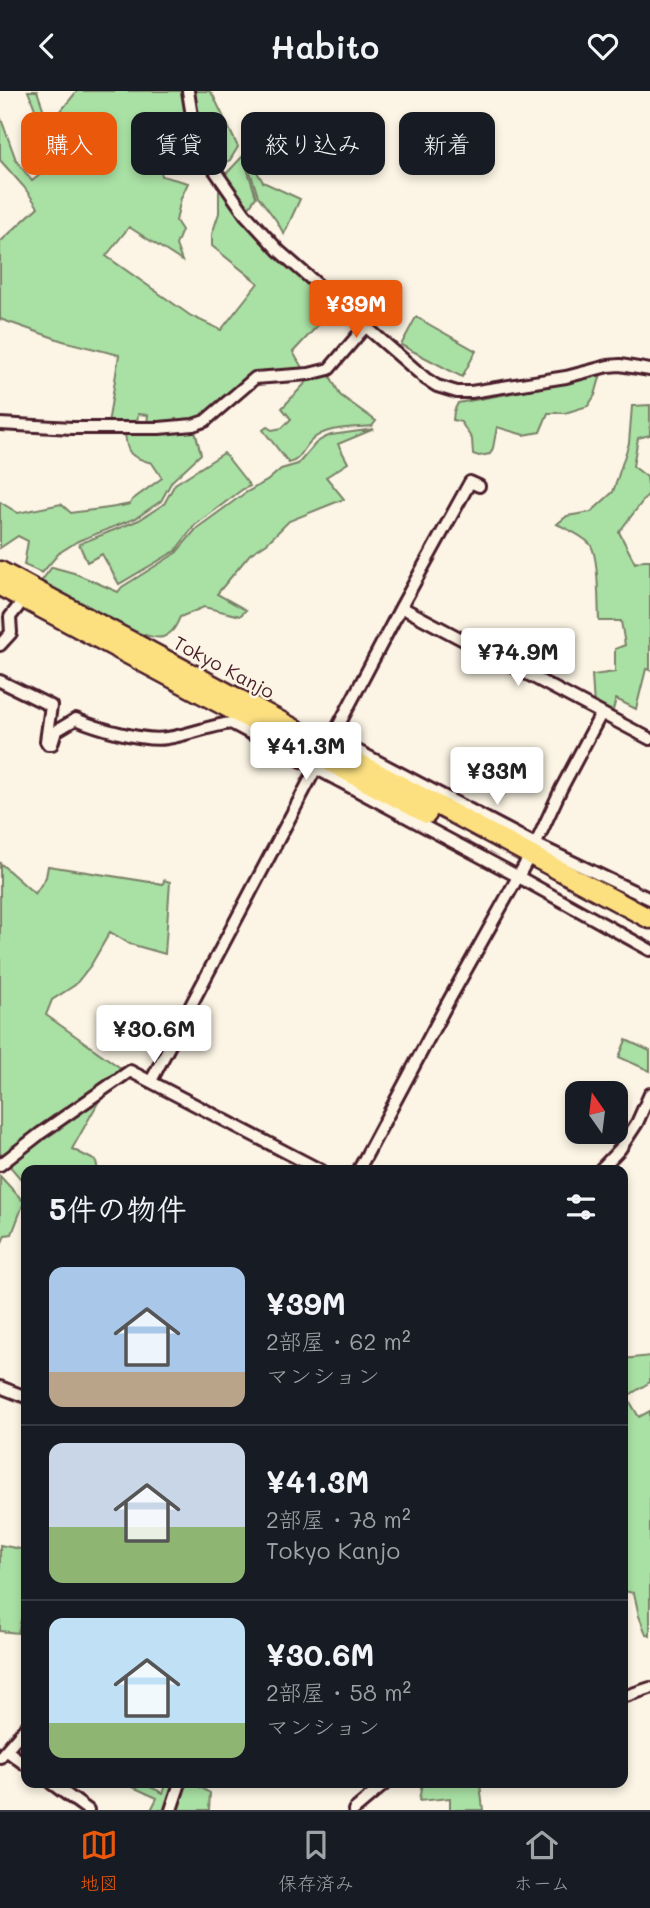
<!DOCTYPE html>
<html lang="ja">
<meta charset="utf-8">
<style>
:root{--surface:#171b24;--page:#242831;--text:#f1f3f6;--muted:#9ea1a6;--line:#363941;--accent:#ea580c}
body{margin:0;font-family:Mali,"Klee One",sans-serif;background:var(--page);color:var(--text);height:100vh;display:flex;flex-direction:column;font-size:26px;white-space:nowrap}
*{box-sizing:border-box;margin:0}
p{font-size:23px;color:var(--muted)}
.icon{flex:none;width:38px;height:38px;fill:none;stroke:currentColor;stroke-width:2;stroke-linecap:round;stroke-linejoin:round}
.map{position:relative;flex:1;overflow:hidden}
.panel{position:absolute;left:21px;top:1074px;width:607px;height:623px;display:flex;flex-direction:column;background:var(--surface);border-radius:14px;box-shadow:0 4px 10px #0003}
.panel>*{flex:none}
.guide{position:absolute;left:21px;top:21px;width:609px;height:63px;display:flex;gap:14px}
.needle{width:46px;rotate:346deg}
.tools{position:absolute;left:565px;top:990px;display:grid;gap:14px}
.tools a{display:grid;place-items:center;width:63px;height:63px;border-radius:14px;background:var(--surface);box-shadow:0 4px 10px #0003;font-size:35px}
.price{position:absolute;translate:-50% -60px;padding:0 16px;border-radius:7px;background:#fff;color:#222;font-size:23px;line-height:46px;filter:drop-shadow(0 2px 4px #0008)}
.price::after{content:'';position:absolute;left:50%;top:42px;width:21px;height:16px;margin-left:-10px;background:inherit;clip-path:polygon(0 0,100% 0,50% 100%)}
.price.on{background:var(--accent);color:#fff}
ul{padding:0;list-style:none}
li{display:flex;align-items:center;gap:21px;height:175px;padding:0 28px}
li+li{border-top:2px solid var(--line)}
li span{display:grid;place-items:center;flex:none;width:196px;height:140px;border-radius:14px;color:#555}
li>.icon{margin-inline-start:auto}
span .icon{width:84px;height:84px;fill:#fffc;stroke-width:1}
li b{font-size:30px}
h2{display:flex;justify-content:space-between;align-items:center;height:84px;padding:0 28px;font-size:30px}
.chip{padding:0 24px;border-radius:14px;background:var(--surface);box-shadow:0 4px 10px #0003;font-size:24px;line-height:63px}
.chip.on{background:var(--accent);color:#fff}
header{display:flex;justify-content:space-between;align-items:center;height:91px;padding:0 28px;background:var(--surface);font-size:32px;font-weight:600}
.menu{display:flex;justify-content:space-around;align-items:center;height:98px;border-top:2px solid var(--line);background:var(--surface);font-size:19px;color:var(--muted)}
.menu a{display:grid;justify-items:center;gap:4px}
.menu .on{color:var(--accent)}
.map>svg:first-child{display:block}
.green{fill:#a9e1a4;stroke:#7a8068;stroke-width:2}
.lines{fill:none;stroke-linecap:round;stroke-linejoin:round}
.minor-casing{stroke:#4a1f2b;stroke-width:16}
.highway-casing{stroke:#4a1f2b;stroke-width:23}
.minor{stroke:#fcf5e5;stroke-width:10}
.highway{stroke:#fce080;stroke-width:18}
.labels{text-anchor:middle;stroke-width:5;stroke-linejoin:round;paint-order:stroke}
.street-label{font-size:19px;fill:#4a1f2b;stroke:#fcf5e5}
</style>
<header><svg class="icon" aria-label="back" viewBox="0 0 24 24"><path d="M15 5l-7 7 7 7"/></svg>Habito<svg class="icon" aria-label="heart" viewBox="0 0 24 24"><path d="M12 20l-8-8c-3-5 5-10 8-4 3-6 11-1 8 4z"/></svg></header>
<div class="map">
<svg width="650" height="1719" viewBox="0 0 650 1719">
<rect width="100%" height="100%" fill="#fcf5e5"/>
<filter id="ink" filterUnits="userSpaceOnUse"><feTurbulence type="fractalNoise" baseFrequency=".0143" numOctaves="2"/><feDisplacementMap in="SourceGraphic" scale="14" xChannelSelector="R" yChannelSelector="G"/><feConvolveMatrix kernelMatrix="1 2 1 2 8 2 1 2 1" color-interpolation-filters="sRGB"/></filter>
<g filter="url(#ink)">
<path class="green" d="M28 0H37L45 23 52 31 77 0H183L189 36 153 46 162 85 188 92 181 107 176 130 182 139 176 154 182 170 129 136 106 165 191 225 221 239 258 192 212 155V143L219 122V95C253 143 291 177 334 217L293 261 304 280 261 283 205 326 193 330 147 333 148 324 138 323 137 333H108L119 264 63 250 0 228V151L38 116 24 96 0 69V25L16 69 32 90 65 64 50 47 49 39 37 23Z
M193 0H209L213 4 238 56 230 69 218 76C207 53 195 26 193 0Z
M247 64 263 91 300 108 284 143 276 129 258 105 245 65Z
M243 65 256 106 249 116 224 85Z
M416 226 476 260 462 286 401 254Z
M328 281 340 304 376 330 372 335C353 337 326 335 312 349 303 357 301 369 289 372L263 339 267 336 272 339 282 337 291 328 282 317 312 285Z
M601 283 595 304 588 315 565 322H548L540 341 524 344 497 336 493 357 490 363 479 365 473 363 472 348 461 331 453 329 454 320 458 312 572 291Z
M650 314V344L638 347 633 375 647 386 649 402 619 441 635 472 644 469H650V579L646 578 636 618 616 608 612 623 594 615 592 584 615 581V558L625 554 621 530H599C598 513 599 465 590 453 582 444 567 438 557 433L567 425 591 421 613 401 629 352 632 315Z
M194 336 201 363 172 390 161 410 136 427 78 450 59 462 42 482 24 474 28 450 18 445 0 457V411L18 422 61 413 71 422C90 419 110 418 130 413L132 409 162 387 152 372C130 366 126 363 125 340Z
M374 338 338 353 348 372 326 386 344 408 289 430 267 452 250 463 217 503 246 519 240 525 204 516 180 526C176 535 173 542 163 546 143 552 61 503 40 492L52 476 74 482 118 501 122 496 176 462 197 437 245 402 267 390 281 378 298 373 316 352 324 347 331 344Z
M224 362 250 395 243 398 195 434 175 460 119 493 102 463 87 471 79 453 139 429 164 413 175 393Z
M0 772 35 803 46 786 48 775 163 793 164 789 170 791 165 863 130 853 110 841 91 874 75 894 52 909 46 924 122 978 0 1070Z
M626 949 650 960V980L619 966Z
M104 1001 72 1058 96 1070 98 1080H26V1094L7 1072Z
M0 1085 24 1111 12 1143 5 1144 0 1156Z
M650 1265V1291L623 1308V1268Z
M630 1311 639 1326 650 1320V1545L646 1543 639 1525 634 1502 623 1500V1315Z
M0 1454 26 1459V1506L18 1542 0 1540Z
M124 1692H149L148 1695 163 1702 167 1692H175L166 1719H151L157 1707Z
M185 1692H193L210 1702 209 1719H175Z
M422 1692H480L483 1719H450V1707L419 1710Z"/>
<g class="lines">
<g class="minor-casing">
<path id="minor" d="M188 0 192 25 206 67 245 123 279 160 426 288 437 295 457 301H471L566 286 608 275 620 274 650 279
M0 333 72 337H159L193 334 205 330 255 287 309 283 329 278 365 236
M401 516 650 648
M0 554 11 542 10 526 18 516
M0 590 51 615 46 650 48 653H52L56 640 76 628C97 637 144 651 167 647 188 644 209 635 231 632L517 785 650 859
M333 647 535 753 650 808
M151 990 401 516 470 391 479 395
M0 1074 41 1042 130 980 322 1080
M358 1080 448 911 533 759 561 698 601 623
M599 1080 620 1058 637 1032 650 1003
M0 1296 26 1306
M623 1606 650 1597
M6 1659 26 1674
M0 1666 26 1636
M51 1692 88 1719
M171 1719 180 1692
M354 1719 386 1692"/>
</g>
<g class="highway-casing">
<path id="highway" d="M0 480 650 828
M0 495 427 723"/>
</g>
<use href="#minor" class="minor"/>
<use href="#highway" class="highway"/>
</g>
</g>
<g class="labels">
<g class="street-label">
<text transform="translate(224 576) rotate(28)" y="7">Tokyo Kanjo</text>
</g>
</g>
</svg>
<div class="tools">
<a><svg class="needle" viewBox="-14 -14 28 28"><path d="M0-13l5 13h-10z" fill="#e53935"/><path d="M0 13l5-13h-10z" fill="#9ea1a6"/></svg></a>
</div>
<b class="price on" style="left:356px;top:249px">¥39M</b>
<b class="price" style="left:518px;top:597px">¥74.9M</b>
<b class="price" style="left:306px;top:691px">¥41.3M</b>
<b class="price" style="left:497px;top:716px">¥33M</b>
<b class="price" style="left:154px;top:974px">¥30.6M</b>
<div class="guide">
<a class="chip on">購入</a>
<a class="chip">賃貸</a>
<a class="chip">絞り込み</a>
<a class="chip">新着</a>
</div>
<section class="panel">
<h2>5件の物件<svg class="icon" aria-label="filters" viewBox="0 0 24 24"><path d="M4 7h16M4 17h16"/><circle cx="9" cy="7" r="2"/><circle cx="15" cy="17" r="2"/></svg></h2>
<ul>
<li><span style="background:linear-gradient(#a9c7e8 75%,#b9a48a 0)"><svg class="icon" aria-label="home" viewBox="0 0 24 24"><path d="M3 11l9-7 9 7M6 9v11h12V9"/></svg></span><div><b>¥39M</b><p>2部屋 · 62 m²</p><p>マンション</p></div></li>
<li><span style="background:linear-gradient(#c9d6e8 60%,#8fb573 0)"><svg class="icon" aria-label="home" viewBox="0 0 24 24"><path d="M3 11l9-7 9 7M6 9v11h12V9"/></svg></span><div><b>¥41.3M</b><p>2部屋 · 78 m²</p><p>Tokyo Kanjo</p></div></li>
<li><span style="background:linear-gradient(#bfe0f5 75%,#8fb573 0)"><svg class="icon" aria-label="home" viewBox="0 0 24 24"><path d="M3 11l9-7 9 7M6 9v11h12V9"/></svg></span><div><b>¥30.6M</b><p>2部屋 · 58 m²</p><p>マンション</p></div></li>
</ul>
</section>
</div>
<nav class="menu">
<a class="on"><svg class="icon" aria-label="map" viewBox="0 0 24 24"><path d="M3 6l6-2 6 2 6-2v14l-6 2-6-2-6 2zM9 4v14M15 6v14"/></svg>地図</a>
<a><svg class="icon" aria-label="saved" viewBox="0 0 24 24"><path d="M7 4h10v16l-5-4-5 4z"/></svg>保存済み</a>
<a><svg class="icon" aria-label="home" viewBox="0 0 24 24"><path d="M3 11l9-7 9 7M6 9v11h12V9"/></svg>ホーム</a>
</nav>
